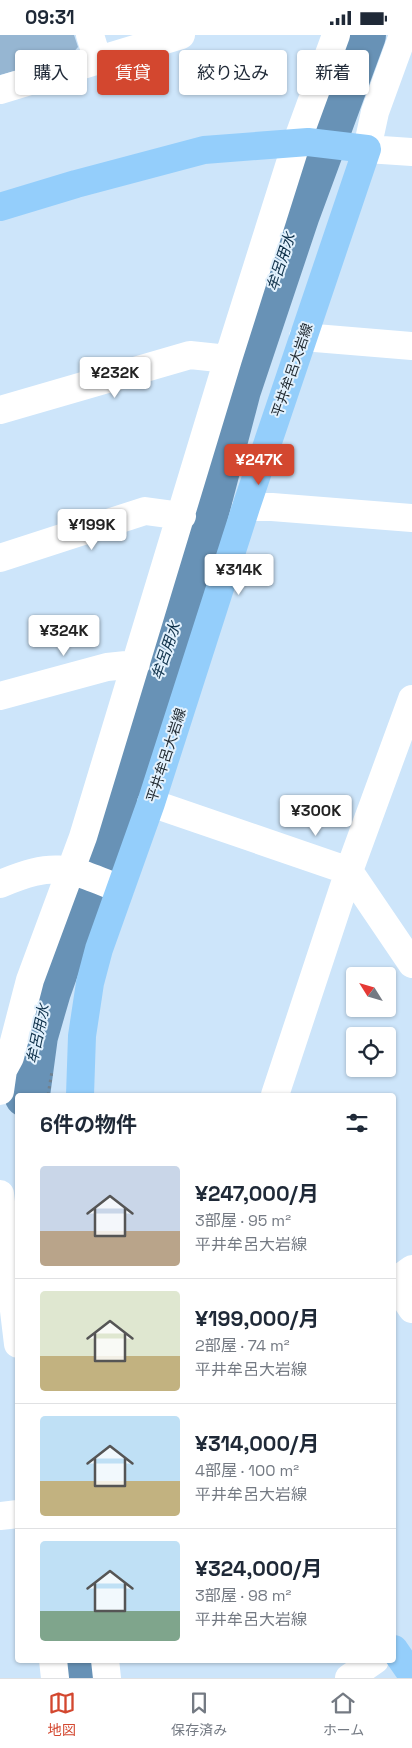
<!DOCTYPE html>
<html lang="ja">
<meta charset="utf-8">
<style>
:root{--surface:#fff;--page:#f6f6f7;--text:#1f2937;--muted:#747a83;--line:#e0e1e3;--accent:#d3472f}
body{margin:0;font-family:"Space Grotesk","Noto Sans JP",sans-serif;background:var(--page);color:var(--text);height:100vh;display:flex;flex-direction:column;font-size:19px;white-space:nowrap}
*{box-sizing:border-box;margin:0}
p{font-size:16px;color:var(--muted)}
.icon{flex:none;width:28px;height:28px;fill:none;stroke:currentColor;stroke-width:2;stroke-linecap:round;stroke-linejoin:round}
.map{position:relative;flex:1;overflow:hidden}
.sheet{position:absolute;left:15px;top:1058px;width:381px;height:570px;display:flex;flex-direction:column;background:var(--surface);border-radius:5px;box-shadow:0 1px 4px #0004}
.sheet>*{flex:none}
.hud{position:absolute;left:15px;top:15px;width:382px;height:45px;display:flex;gap:10px}
.needle{width:32px;rotate:307deg}
.buttons{position:absolute;left:346px;top:932px;display:grid;gap:10px}
.buttons a{display:grid;place-items:center;width:50px;height:50px;border-radius:5px;background:var(--surface);box-shadow:0 1px 4px #0004;font-size:25px}
.price{position:absolute;translate:-50% -42px;padding:0 11px;border-radius:5px;background:#fff;color:#222;font-size:16px;line-height:32px;filter:drop-shadow(0 1px 2px #0008)}
.price::after{content:'';position:absolute;left:50%;top:30px;width:15px;height:11px;margin-left:-8px;background:inherit;clip-path:polygon(0 0,100% 0,50% 100%)}
.price.current{background:var(--accent);color:#fff}
ul{padding:0;list-style:none}
li{display:flex;align-items:center;gap:15px;height:125px;padding:0 25px}
li+li{border-top:1px solid var(--line)}
li span{display:grid;place-items:center;flex:none;width:140px;height:100px;border-radius:5px;color:#555}
li>.icon{margin-inline-start:auto}
span .icon{width:60px;height:60px;fill:#fffc;stroke-width:1}
li b{font-size:21px}
h2{display:flex;justify-content:space-between;align-items:center;height:60px;padding:0 25px;font-size:21px}
.tag{padding:0 18px;border-radius:5px;background:var(--surface);box-shadow:0 1px 4px #0004;font-size:18px;line-height:45px}
.tag.current{background:var(--accent);color:#fff}
.status{display:flex;justify-content:space-between;align-items:center;height:35px;padding:0 25px;background:var(--surface);direction:ltr}
.status svg{height:14px;fill:currentColor}
.menu{display:flex;justify-content:space-around;align-items:center;height:70px;border-top:1px solid var(--line);background:var(--surface);font-size:14px;color:var(--muted)}
.menu a{display:grid;justify-items:center;gap:2px}
.menu .current{color:var(--accent)}
.map>svg:first-child{display:block}
.green{fill:#96b6d2}
.lines{fill:none;stroke-linecap:round;stroke-linejoin:round}
.river{stroke:#6892b6;stroke-width:46}
.path{stroke:#70808e;stroke-width:3;stroke-dasharray:2.5 4;stroke-linecap:butt}
.minor{stroke:#fff;stroke-width:28}
.major{stroke:#94cefb;stroke-width:28}
.labels{text-anchor:middle;stroke-width:4;stroke-linejoin:round;paint-order:stroke}
.street-label{font-size:14px;fill:#1d262d;stroke:#e2f1fd}
.water-label{font-size:15px;font-style:italic;fill:#0e3049;stroke:#e2f1fd}
</style>
<div class="status"><b>09:31</b><svg viewBox="0 0 49 12"><path d="M0 12V9h3v3zM5 12V6h3v6zM10 12V3h3v9zM15 12V0h3v12zM26 1h20v11H26zM47 4h2v5h-2z"/></svg></div>
<div class="map">
<svg width="412" height="1643" viewBox="0 0 412 1643">
<rect width="100%" height="100%" fill="#cde5fa"/>
<path class="green" d="M0 0H74L78 12 71 20 0 40Z"/>
<g class="lines">
<path class="river" d="M27 1060 35 1001 48 956 111 778 180 576 238 355 297 179 363 0
M81 1625 84 1643"/>
<path class="path" d="M48 1060 52 1036"/>
<path class="minor" d="M90 0 98 26
M403 0 375 77 367 114 412 117
M0 55 181 0
M303 302 412 311
M0 375 190 320 228 324
M246 472H272L412 483
M0 523 145 476 182 481
M0 661 107 632 136 629
M151 768 349 836 412 929
M0 849C56 826 66 832 120 854
M0 1056 3 1035 10 1022 30 945 83 802 228 324 296 109 336 0
M275 1060 349 836 412 664
M0 1159 18 1309
M394 1247 412 1274
M394 1247 412 1234
M0 1481 18 1479
M53 1625 55 1643
M105 1625 107 1643
M349 1643 375 1625"/>
<path class="major" d="M0 172 76 149 204 115 308 107 367 114 246 472 151 768 99 914 90 948 82 1001 80 1060
M394 1614 412 1640"/>
</g>
<g class="labels">
<g class="street-label">
<text transform="translate(292 335) rotate(-71)" y="5">平井牟呂大岩線</text>
<text transform="translate(166 720) rotate(-72)" y="5">平井牟呂大岩線</text>
</g>
<g class="water-label">
<text transform="translate(281 227) rotate(-72)" y="5">牟呂用水</text>
<text transform="translate(166 616) rotate(-71)" y="5">牟呂用水</text>
<text transform="translate(38 999) rotate(-78)" y="5">牟呂用水</text>
</g>
</g>
</svg>
<div class="buttons">
<a><svg class="needle" viewBox="-14 -14 28 28"><path d="M0-13l5 13h-10z" fill="#e53935"/><path d="M0 13l5-13h-10z" fill="#747a83"/></svg></a>
<a><svg class="icon" aria-label="locate" viewBox="0 0 24 24"><circle cx="12" cy="12" r="6"/><path d="M12 2v4M12 18v4M2 12h4M18 12h4"/></svg></a>
</div>
<b class="price" style="left:115px;top:364px">¥232K</b>
<b class="price current" style="left:259px;top:451px">¥247K</b>
<b class="price" style="left:92px;top:516px">¥199K</b>
<b class="price" style="left:239px;top:561px">¥314K</b>
<b class="price" style="left:64px;top:622px">¥324K</b>
<b class="price" style="left:316px;top:802px">¥300K</b>
<div class="hud">
<a class="tag">購入</a>
<a class="tag current">賃貸</a>
<a class="tag">絞り込み</a>
<a class="tag">新着</a>
</div>
<section class="sheet">
<h2>6件の物件<svg class="icon" aria-label="filters" viewBox="0 0 24 24"><path d="M4 7h16M4 17h16"/><circle cx="9" cy="7" r="2"/><circle cx="15" cy="17" r="2"/></svg></h2>
<ul>
<li><span style="background:linear-gradient(#c9d6e8 65%,#b9a48a 0)"><svg class="icon" aria-label="home" viewBox="0 0 24 24"><path d="M3 11l9-7 9 7M6 9v11h12V9"/></svg></span><div><b>¥247,000/月</b><p>3部屋 · 95 m²</p><p>平井牟呂大岩線</p></div></li>
<li><span style="background:linear-gradient(#dfe7d0 65%,#c2b280 0)"><svg class="icon" aria-label="home" viewBox="0 0 24 24"><path d="M3 11l9-7 9 7M6 9v11h12V9"/></svg></span><div><b>¥199,000/月</b><p>2部屋 · 74 m²</p><p>平井牟呂大岩線</p></div></li>
<li><span style="background:linear-gradient(#bfe0f5 65%,#c2b280 0)"><svg class="icon" aria-label="home" viewBox="0 0 24 24"><path d="M3 11l9-7 9 7M6 9v11h12V9"/></svg></span><div><b>¥314,000/月</b><p>4部屋 · 100 m²</p><p>平井牟呂大岩線</p></div></li>
<li><span style="background:linear-gradient(#bfe0f5 70%,#7fa58c 0)"><svg class="icon" aria-label="home" viewBox="0 0 24 24"><path d="M3 11l9-7 9 7M6 9v11h12V9"/></svg></span><div><b>¥324,000/月</b><p>3部屋 · 98 m²</p><p>平井牟呂大岩線</p></div></li>
</ul>
</section>
</div>
<nav class="menu">
<a class="current"><svg class="icon" aria-label="map" viewBox="0 0 24 24"><path d="M3 6l6-2 6 2 6-2v14l-6 2-6-2-6 2zM9 4v14M15 6v14"/></svg>地図</a>
<a><svg class="icon" aria-label="saved" viewBox="0 0 24 24"><path d="M7 4h10v16l-5-4-5 4z"/></svg>保存済み</a>
<a><svg class="icon" aria-label="home" viewBox="0 0 24 24"><path d="M3 11l9-7 9 7M6 9v11h12V9"/></svg>ホーム</a>
</nav>
